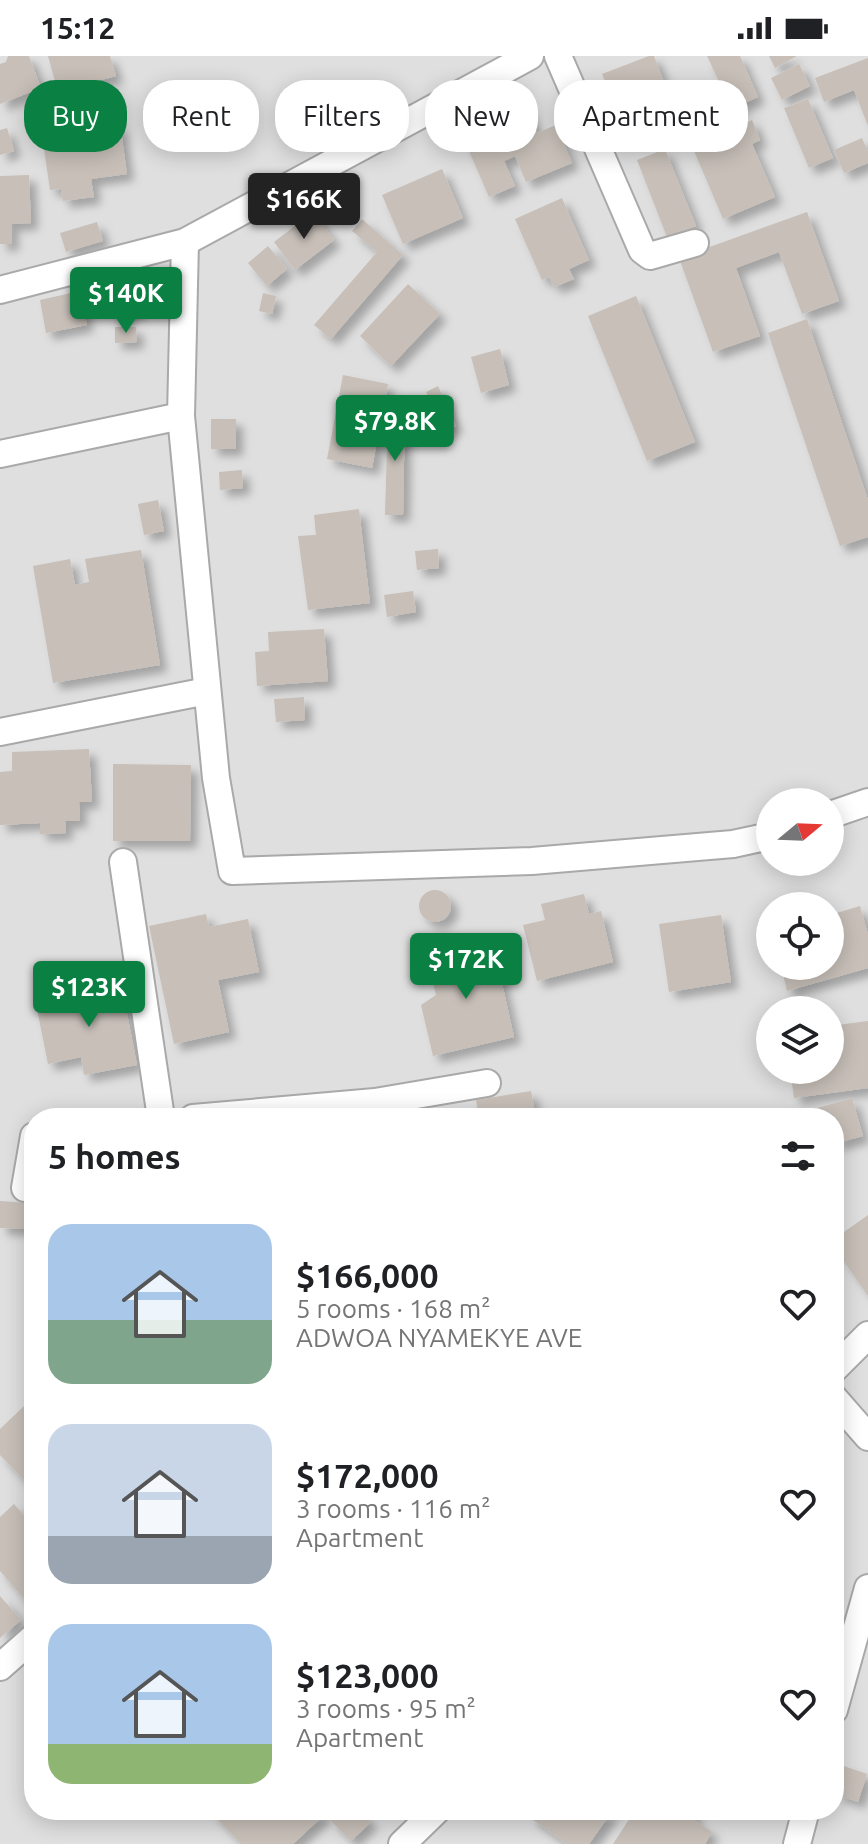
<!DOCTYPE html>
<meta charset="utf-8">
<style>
:root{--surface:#fff;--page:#f2f2f2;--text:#202124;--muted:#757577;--accent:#0b8043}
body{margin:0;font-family:Ubuntu,sans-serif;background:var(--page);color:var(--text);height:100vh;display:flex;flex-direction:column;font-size:30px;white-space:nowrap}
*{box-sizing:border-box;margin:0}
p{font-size:26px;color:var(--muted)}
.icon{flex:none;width:44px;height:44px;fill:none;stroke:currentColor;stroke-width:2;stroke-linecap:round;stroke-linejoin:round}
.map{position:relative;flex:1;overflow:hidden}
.details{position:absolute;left:24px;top:1052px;width:820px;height:712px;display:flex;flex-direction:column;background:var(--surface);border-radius:32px;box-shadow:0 4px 20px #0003}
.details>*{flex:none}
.top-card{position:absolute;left:24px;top:24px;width:820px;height:72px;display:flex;gap:16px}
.needle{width:52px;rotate:71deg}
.tools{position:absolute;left:756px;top:732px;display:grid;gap:16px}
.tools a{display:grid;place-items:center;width:88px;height:88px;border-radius:50%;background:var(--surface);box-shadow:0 4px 20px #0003;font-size:40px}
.price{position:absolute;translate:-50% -68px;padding:0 18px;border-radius:8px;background:var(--accent);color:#fff;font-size:26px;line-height:52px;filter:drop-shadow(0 2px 4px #0008)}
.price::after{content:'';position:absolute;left:50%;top:48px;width:24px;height:18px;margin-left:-12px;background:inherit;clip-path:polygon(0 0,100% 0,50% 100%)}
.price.current{background:#222;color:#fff}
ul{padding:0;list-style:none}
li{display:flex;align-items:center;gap:24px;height:200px;padding:0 24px}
li span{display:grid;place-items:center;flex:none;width:224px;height:160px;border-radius:24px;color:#555}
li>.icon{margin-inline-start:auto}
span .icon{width:96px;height:96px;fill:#fffc;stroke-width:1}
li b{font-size:34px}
h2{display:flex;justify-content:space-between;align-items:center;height:96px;padding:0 24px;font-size:34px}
.chip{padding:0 28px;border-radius:32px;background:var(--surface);box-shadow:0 4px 20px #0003;font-size:28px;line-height:72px}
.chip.current{background:var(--accent);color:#fff}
.status{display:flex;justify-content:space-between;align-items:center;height:56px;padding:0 40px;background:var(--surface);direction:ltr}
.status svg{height:22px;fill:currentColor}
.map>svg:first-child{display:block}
.residential{fill:#e0dfdf;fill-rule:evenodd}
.building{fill:#c7bfb8;filter:url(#shadow)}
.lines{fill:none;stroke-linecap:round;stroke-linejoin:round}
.street-casing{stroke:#a9a9a9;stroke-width:30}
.street{stroke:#fff;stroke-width:26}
</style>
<div class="status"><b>15:12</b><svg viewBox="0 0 49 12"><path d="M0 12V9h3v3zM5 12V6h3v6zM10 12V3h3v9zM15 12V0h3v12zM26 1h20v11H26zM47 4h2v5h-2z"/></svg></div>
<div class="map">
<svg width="868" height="1788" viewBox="0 0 868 1788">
<defs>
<filter id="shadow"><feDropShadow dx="7" dy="7" stdDeviation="4" flood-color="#0004"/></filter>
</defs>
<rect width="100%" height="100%" fill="#f2efe9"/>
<path class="residential" d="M0 0H868V1788H0ZM770 746H830V806H770ZM770 850H830V910H770ZM770 954H830V1014H770ZM34 1062H834V1754H34Z"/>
<path class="building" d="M8 0H29L41 32 0 48V8L6 6Z
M48 0H110L116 20 58 36Z
M649 0H654L676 58 649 69 653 80 640 84 637 77 627 81 602 18Z
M707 0H740L758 41 718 59 709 41 723 34Z
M769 0H797L775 12Z
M868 2V70L854 34 824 46 815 22Z
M799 8 810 30 782 44 771 22Z
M808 43 833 102 809 112 784 52Z
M528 54 537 77 556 69 572 107 526 126 515 100 504 105 515 130 489 141 463 81Z
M752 64 760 84 752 88 775 141 723 163 692 90Z
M120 68 127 118 91 123 94 141 63 145 61 133 50 134 42 79Z
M7 72 14 95 0 99V74Z
M862 82 868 96V107L844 117 834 94Z
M665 93 696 170 667 181 637 104Z
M442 113 463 162 403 188 382 139Z
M29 119 31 167 11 168 12 188H0V120Z
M562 142 589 204 569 213 574 223 554 231 549 221 542 224 515 163Z
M313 156 334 184 295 214 274 186Z
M807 156 839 245 802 258 779 196 736 212 760 280 713 296 679 202Z
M362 163 403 199 331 283 314 269 377 196 352 175Z
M97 166 103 185 66 196 60 177Z
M268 190 287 213 267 230 248 207Z
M131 219 138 257 116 260 109 222Z
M408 228 440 258 391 310 360 280Z
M80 235 87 269 46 277 40 244Z
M263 237 276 240 272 258 259 255Z
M636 240 695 386 647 405 588 260Z
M807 263 868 444V481L840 490 768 277Z
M115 271H136L137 286 115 287Z
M500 293 509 329 481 337 471 301Z
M343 319 388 328 372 412 327 403Z
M438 330 456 370 443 376 426 336Z
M388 354H405L403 459H385Z
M211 363H236V393H211Z
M242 414 243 432 220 434 219 416Z
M158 444 164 475 144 479 138 448Z
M359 453 370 547 308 554 298 480 316 479 314 459Z
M438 493 439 512 417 514 415 495Z
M141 494 160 609 53 627 33 510 70 503 75 529 89 526 85 503Z
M413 535 416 556 387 561 384 539Z
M324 573 328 625 257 630 255 596 269 595 268 576Z
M304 641 305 664 276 666 274 643Z
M89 693 92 746H79L80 765H65L66 777 40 778V767L0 769V716L12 715V696Z
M113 708 191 709 190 785H113Z
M419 850a16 16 0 1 1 32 0a16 16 0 1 1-32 0Z
M584 838 589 858 601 855 613 906 537 925 523 869 545 864 541 848Z
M860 850 868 879V912L787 935 781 910H830V859Z
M206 858 209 871 248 863 259 916 218 924 229 976 174 988 149 870Z
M721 859 731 926 669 936 659 868Z
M493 887 514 981 433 1000 421 949 436 939 427 902Z
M102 922 104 936 122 932 137 1009 84 1019 81 1001 48 1008 37 953 67 947 64 930Z
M868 965V1032L794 1042 790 1014H830V970Z
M531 1035 536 1062H479L476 1044Z
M852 1042 863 1080 834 1088V1062H797L796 1058Z
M0 1145 30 1147 28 1173 0 1172Z
M868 1159V1240L834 1191V1183Z
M24 1350 34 1360V1417L25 1425 0 1399V1373Z
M14 1448 34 1471V1554L0 1515V1461Z
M0 1540 21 1564 0 1582Z
M844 1710 867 1718 858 1746 835 1738Z
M209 1754H323L326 1757 293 1788H241Z
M340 1754H359L371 1766 351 1785 330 1764Z
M535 1754H613L589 1788H567L529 1761Z
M635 1754H697L692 1763 712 1776 705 1788H613Z"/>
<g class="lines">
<g class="street-casing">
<path id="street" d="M558 0 642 194 650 200 695 187
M185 186 181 360 216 722 232 815 532 805 733 788 770 780
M0 234 185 186 530 0
M0 398 181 360
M0 676 207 635
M830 759 868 746
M123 806 161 1062
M193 1062 375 1046 487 1027
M25 1132 34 1080
M834 1313 868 1279
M834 1342 868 1381
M0 1611 34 1581
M834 1654 868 1532
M402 1788 437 1754
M797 1788 806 1754"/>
</g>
<use href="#street" class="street"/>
</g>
</svg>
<div class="tools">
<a><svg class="needle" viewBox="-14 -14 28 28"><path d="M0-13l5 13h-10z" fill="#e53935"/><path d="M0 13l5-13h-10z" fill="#757577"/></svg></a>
<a><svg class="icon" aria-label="locate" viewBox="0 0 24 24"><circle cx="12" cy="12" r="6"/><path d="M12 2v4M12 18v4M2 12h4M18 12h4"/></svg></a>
<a><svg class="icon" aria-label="layers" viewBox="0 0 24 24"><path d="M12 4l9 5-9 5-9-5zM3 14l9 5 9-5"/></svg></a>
</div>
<b class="price current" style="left:304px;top:185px">$166K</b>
<b class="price" style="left:126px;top:279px">$140K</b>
<b class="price" style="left:395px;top:407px">$79.8K</b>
<b class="price" style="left:466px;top:945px">$172K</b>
<b class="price" style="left:89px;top:973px">$123K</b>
<div class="top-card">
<a class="chip current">Buy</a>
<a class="chip">Rent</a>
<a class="chip">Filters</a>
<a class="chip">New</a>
<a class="chip">Apartment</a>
</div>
<section class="details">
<h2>5 homes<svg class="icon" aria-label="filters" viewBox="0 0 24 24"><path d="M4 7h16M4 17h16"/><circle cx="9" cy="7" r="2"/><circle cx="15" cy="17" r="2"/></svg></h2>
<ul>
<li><span style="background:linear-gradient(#a9c7e8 60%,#7fa58c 0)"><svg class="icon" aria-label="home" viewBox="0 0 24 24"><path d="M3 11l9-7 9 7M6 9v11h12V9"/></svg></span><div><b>$166,000</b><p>5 rooms · 168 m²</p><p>ADWOA NYAMEKYE AVE</p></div><svg class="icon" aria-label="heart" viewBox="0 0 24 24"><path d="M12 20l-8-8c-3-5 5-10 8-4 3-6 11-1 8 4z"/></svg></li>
<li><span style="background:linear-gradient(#c9d6e8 70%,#9aa5b1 0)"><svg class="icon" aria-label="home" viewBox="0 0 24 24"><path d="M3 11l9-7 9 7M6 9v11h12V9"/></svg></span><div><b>$172,000</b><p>3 rooms · 116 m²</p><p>Apartment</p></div><svg class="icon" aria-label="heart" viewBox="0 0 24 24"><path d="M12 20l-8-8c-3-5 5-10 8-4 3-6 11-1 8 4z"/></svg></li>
<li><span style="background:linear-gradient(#a9c7e8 75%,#8fb573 0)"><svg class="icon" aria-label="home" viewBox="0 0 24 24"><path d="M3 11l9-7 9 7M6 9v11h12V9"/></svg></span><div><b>$123,000</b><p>3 rooms · 95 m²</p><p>Apartment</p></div><svg class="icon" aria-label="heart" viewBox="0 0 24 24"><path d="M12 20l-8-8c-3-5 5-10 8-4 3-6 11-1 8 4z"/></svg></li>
</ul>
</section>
</div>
